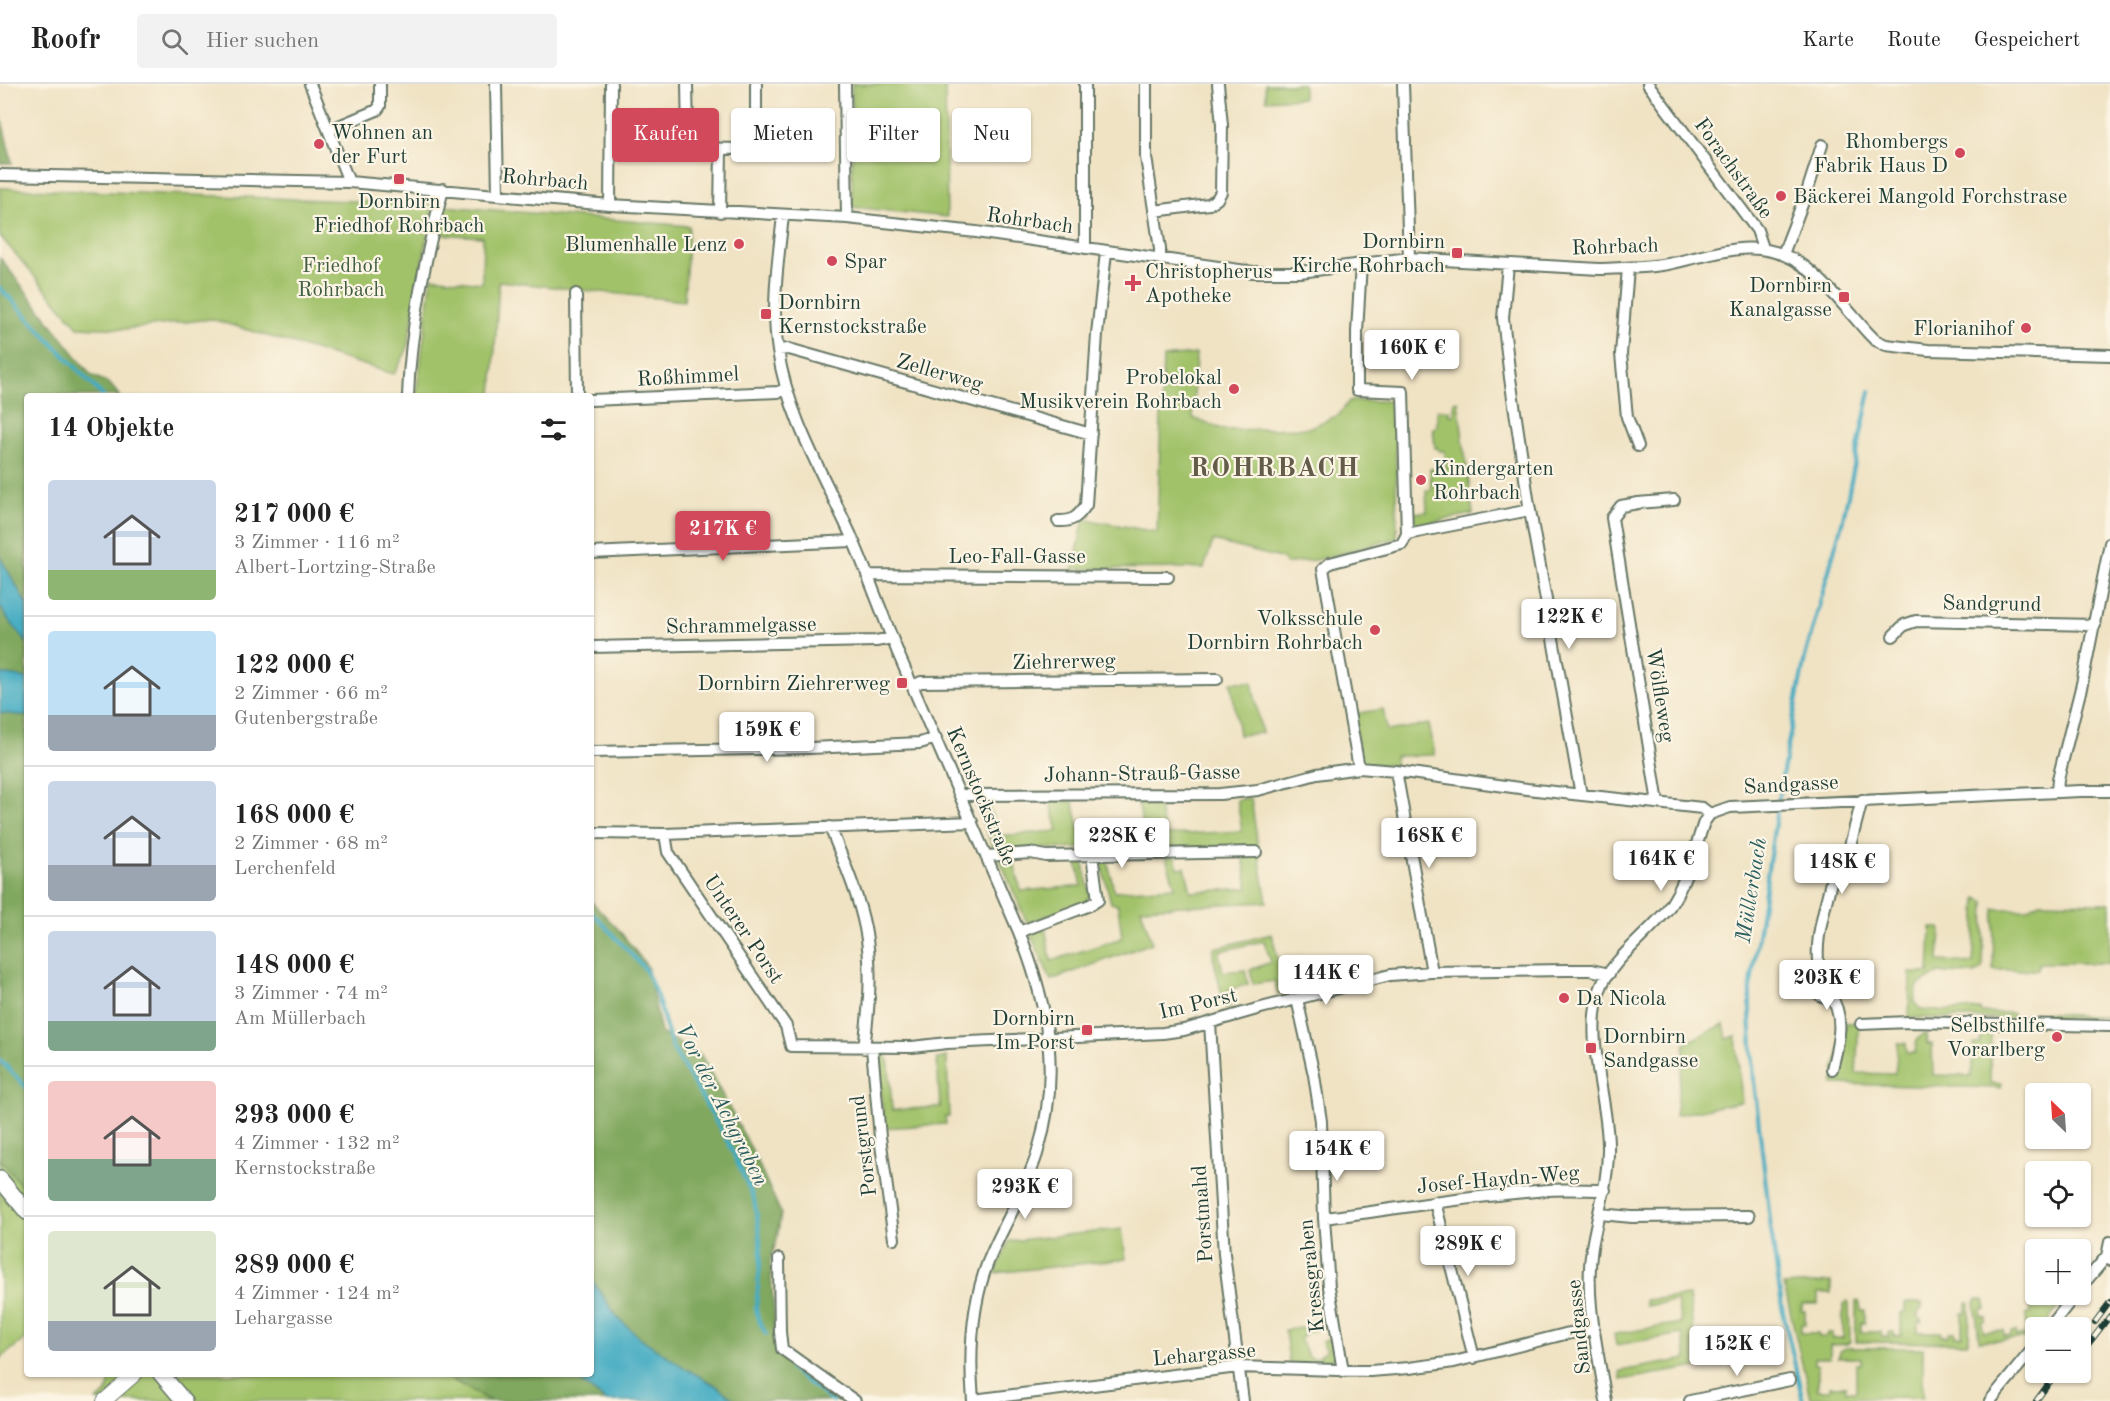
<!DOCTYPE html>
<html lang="de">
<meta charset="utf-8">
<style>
:root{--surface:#fff;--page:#f2f2f2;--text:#222;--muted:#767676;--line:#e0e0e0;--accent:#d1495b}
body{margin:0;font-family:"Old Standard TT",serif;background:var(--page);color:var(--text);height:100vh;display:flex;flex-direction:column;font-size:22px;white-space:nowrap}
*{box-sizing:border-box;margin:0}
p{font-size:20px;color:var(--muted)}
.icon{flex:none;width:33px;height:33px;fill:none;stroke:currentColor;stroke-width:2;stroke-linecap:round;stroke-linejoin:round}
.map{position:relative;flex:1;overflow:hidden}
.side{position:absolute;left:24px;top:309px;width:570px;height:984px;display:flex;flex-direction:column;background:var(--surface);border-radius:6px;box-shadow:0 2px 4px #0004}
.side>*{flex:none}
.top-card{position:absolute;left:612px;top:24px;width:570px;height:54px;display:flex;gap:12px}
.needle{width:39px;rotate:335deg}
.fabs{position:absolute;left:2025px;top:999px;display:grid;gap:12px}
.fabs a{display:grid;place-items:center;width:66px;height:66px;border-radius:6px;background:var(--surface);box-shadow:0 2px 4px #0004;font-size:30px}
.price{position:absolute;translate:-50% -51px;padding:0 14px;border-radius:6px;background:#fff;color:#222;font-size:20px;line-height:39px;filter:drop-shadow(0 2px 3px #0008)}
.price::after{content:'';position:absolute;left:50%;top:36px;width:18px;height:14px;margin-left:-9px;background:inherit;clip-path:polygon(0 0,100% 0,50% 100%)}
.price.current{background:var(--accent);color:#fff}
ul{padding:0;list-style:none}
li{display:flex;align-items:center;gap:18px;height:150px;padding:0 24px}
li+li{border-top:2px solid var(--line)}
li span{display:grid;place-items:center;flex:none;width:168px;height:120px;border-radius:6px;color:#555}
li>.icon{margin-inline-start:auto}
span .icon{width:72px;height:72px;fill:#fffc;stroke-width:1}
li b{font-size:26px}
h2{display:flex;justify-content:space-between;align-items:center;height:72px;padding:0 24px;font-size:26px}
.chip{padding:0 21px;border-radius:6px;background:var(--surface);box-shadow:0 2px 4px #0004;font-size:21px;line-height:54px}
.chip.current{background:var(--accent);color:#fff}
header{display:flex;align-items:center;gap:36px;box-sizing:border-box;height:84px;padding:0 30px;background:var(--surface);border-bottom:2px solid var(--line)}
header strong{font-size:28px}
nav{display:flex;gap:33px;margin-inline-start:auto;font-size:21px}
.search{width:420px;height:54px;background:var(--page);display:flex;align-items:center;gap:15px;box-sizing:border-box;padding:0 21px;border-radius:6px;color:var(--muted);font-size:22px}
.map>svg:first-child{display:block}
.green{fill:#a2c26a;stroke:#60804f;stroke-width:1.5}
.forest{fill:#81a85e;stroke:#507249;stroke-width:1.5}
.water{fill:#42abc2;stroke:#30747b;stroke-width:1.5}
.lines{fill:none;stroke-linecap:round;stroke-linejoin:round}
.stream{stroke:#42abc2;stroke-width:4}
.minor-casing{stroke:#687766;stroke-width:14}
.tertiary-casing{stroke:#687766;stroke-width:16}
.secondary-casing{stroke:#687766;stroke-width:18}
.minor{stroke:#fff;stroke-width:10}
.tertiary{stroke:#fff;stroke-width:14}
.secondary{stroke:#fff;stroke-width:15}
.rail-casing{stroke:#1f3d34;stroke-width:6}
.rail{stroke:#fcf5e5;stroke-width:4;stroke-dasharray:11;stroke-linecap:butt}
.poi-dot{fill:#d1495b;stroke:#fcf5e5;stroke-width:2}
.labels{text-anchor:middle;stroke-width:4.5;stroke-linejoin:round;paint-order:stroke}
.poi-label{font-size:21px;fill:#1f3d34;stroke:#fcf5e5;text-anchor:end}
.street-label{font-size:21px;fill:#1f3d34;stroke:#fcf5e5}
.park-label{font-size:21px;fill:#405e42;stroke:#fcf5e5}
.water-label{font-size:22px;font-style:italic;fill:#2a5e5f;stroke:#fcf5e5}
.district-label{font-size:27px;font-weight:bold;letter-spacing:1.5px;fill:#645c4a;stroke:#fcf5e5}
</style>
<header>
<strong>Roofr</strong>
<div class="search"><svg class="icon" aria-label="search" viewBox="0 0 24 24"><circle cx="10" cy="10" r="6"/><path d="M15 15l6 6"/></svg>Hier suchen</div>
<nav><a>Karte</a><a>Route</a><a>Gespeichert</a></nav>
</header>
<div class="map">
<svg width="2110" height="1317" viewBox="0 0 2110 1317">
<rect width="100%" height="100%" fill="#fcf5e5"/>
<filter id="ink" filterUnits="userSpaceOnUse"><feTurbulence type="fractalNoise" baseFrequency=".0167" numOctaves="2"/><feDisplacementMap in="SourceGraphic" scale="12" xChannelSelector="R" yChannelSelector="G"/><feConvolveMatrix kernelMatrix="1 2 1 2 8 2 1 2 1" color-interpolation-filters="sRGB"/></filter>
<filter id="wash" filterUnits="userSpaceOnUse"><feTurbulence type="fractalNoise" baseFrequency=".008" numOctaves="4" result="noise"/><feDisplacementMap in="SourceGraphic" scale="24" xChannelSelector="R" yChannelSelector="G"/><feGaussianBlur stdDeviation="1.35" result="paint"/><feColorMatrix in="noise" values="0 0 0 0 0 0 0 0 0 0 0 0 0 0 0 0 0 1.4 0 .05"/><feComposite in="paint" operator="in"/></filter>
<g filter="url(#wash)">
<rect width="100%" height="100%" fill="#f0e3c4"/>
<path class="green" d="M852 0H945L947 133 852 123Z
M1265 0H1303V14L1266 16Z
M0 104 433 120 407 266 394 290 211 235 126 245 78 243 0 152Z
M444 122 689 142 684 217 499 197 492 312H416L432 193 482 199 483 153 439 150Z
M1196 270 1193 334 1224 346 1308 344 1339 331 1349 317H1395L1397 454 1321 475 1285 480 1284 475 1213 457 1204 484 1073 485 1084 435 1157 448 1163 273Z
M1454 317H1458L1473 430 1413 442 1412 429 1427 428 1426 406H1431L1430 385H1446L1445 367H1439L1438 364H1435L1433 344 1437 343V326H1449V331H1454Z
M1231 598H1252L1262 649 1239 651Z
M1383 625 1387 647 1429 640 1435 671 1394 672 1395 682 1361 679 1353 630Z
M1251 714 1258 763 994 765 974 718H988L997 752 1058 747 1050 717H1073L1081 751 1143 746 1138 717 1157 716 1166 751 1242 747 1237 716Z
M1259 771 1267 818 1141 824 1152 859 1051 896 1030 849 1045 843 1051 877 1122 854 1118 821 1111 819 1100 774 1107 773 1114 807 1175 803 1166 773H1175L1178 784 1185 783 1191 808 1248 804 1243 772Z
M1076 774 1083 778 1090 810 1087 818 1027 839 1000 776 1013 775 1021 807 1082 802Z
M1977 814 1985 818 1983 882 1980 887 1975 890 1939 889 1918 901 1914 918C1915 919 1919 924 1921 925 1927 929 1969 925 1980 925L1981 929H2013V932L2035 933 2036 929 2110 933V934H1909L1910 889H1929L1931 844H1941L1939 877 1973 879Z
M2039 818 2110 819V879H2039L2038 886H1993L1994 825H2028Z
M1272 850 1285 908 1278 910 1275 897 1253 900 1250 886 1271 878 1264 857 1220 867 1219 871 1223 888 1245 886 1248 900 1227 907 1230 925H1225L1213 872 1214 864Z
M1859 938 1856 989 1895 990 1898 959H1906L1907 969H1915C1916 959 1916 953 1926 950L1927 960H1932L1933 991 1971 992 1974 960H1980L1981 949 1991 947 1990 999 2002 1000 2001 1004 1833 1000 1836 989 1834 986 1846 939Z
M1724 940 1727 955 1736 952 1742 1018 1675 1031 1685 959Z
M886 968 889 982 892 1026 940 1023 937 975 947 973 949 1033H945L946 1040 884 1044 878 974 881 970Z
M0 1073 27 1106V1253L0 1275Z
M1122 1145 1126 1175 995 1189 1009 1157Z
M1831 1198V1209H1818V1220H1802V1227H1805V1240H1801V1249H1818L1819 1253H1826L1827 1249H1832V1254H1843V1220L1848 1217 1849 1220 1850 1258 1847 1260 1830 1261V1274H1814V1280L1818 1281V1306H1830V1302H1846V1307H1856V1280H1861V1274H1838L1841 1266 1845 1264H1923V1313L1810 1314 1784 1201Z
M1689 1212 1698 1283 1621 1296 1620 1287 1687 1275 1682 1250 1616 1261 1614 1250 1681 1239 1677 1217 1645 1222V1216Z
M1977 1215 1984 1216 1986 1225 1981 1226V1233H1986V1238L1982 1239 1983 1248 2004 1247V1252H2011V1248L2016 1247 2017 1252 2026 1251V1229H2031V1218L2034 1216H2064L2043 1243 2036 1244 2035 1254 1979 1257 1975 1218Z
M1858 1217 1860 1219 1861 1226H1865V1239H1861V1248H1881L1882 1253H1889V1248H1894V1252H1901V1229L1905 1228V1219H1922V1225L1919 1226 1918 1234 1922 1235V1238H1918V1248H1941V1252H1949V1248H1955V1252H1962V1229H1966L1967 1219H1970L1969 1257 1967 1259 1856 1258V1218Z
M1328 1240 1329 1242 1307 1248 1300 1256 1309 1273 1315 1275 1327 1265 1325 1264 1322 1258 1331 1254 1335 1270 1333 1277 1325 1280 1289 1279 1285 1246Z
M111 1290H442L490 1317H97L107 1308Z"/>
<path class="forest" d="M0 28 12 79H0Z
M0 174 91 291 109 299 120 312H27V521L0 473Z
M0 521 5 531 27 559V594L0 590Z
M0 629 27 632V1109L0 1075Z
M591 817 618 845 647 882 661 949 701 971 753 1068 781 1129 777 1155 770 1177 777 1271 843 1317H736L715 1301 688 1286 639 1253 617 1233 591 1195Z
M442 1290H570L606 1317H490Z"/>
<path class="water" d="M0 473 27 521V559L5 531 0 521Z
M0 590 27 594V632L0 629Z
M591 1195 617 1233 639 1253 688 1286 715 1301 736 1317H606L570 1290H591Z"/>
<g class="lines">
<path class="stream" d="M0 204 103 312
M591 827 645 885 656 909 672 963 728 1058 754 1115 759 1145 761 1170 756 1224 758 1235 766 1250
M0 976 27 1004
M790 1285 832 1317
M1803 1317 1782 1223 1772 1153 1754 998 1750 930V906L1782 692 1805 573 1843 435 1870 307"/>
</g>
</g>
<g filter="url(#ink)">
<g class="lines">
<g class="minor-casing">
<path id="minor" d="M310 0 349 98
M496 0 498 111
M687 0 688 51 690 60 696 64 739 65 751 60 756 49V0
M845 0 847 134
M1146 0V73L1160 165V175
M1403 0 1409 174
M1648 0 1757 146 1763 164
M329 46 377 26 380 22V0
M0 91 349 98 610 121 847 134 976 148 1253 188H1300L1409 174 1599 185C1622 184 1646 184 1668 180 1714 171 1754 151 1798 178 1822 193 1849 228 1869 250L1875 256 1886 261 1928 266 2110 271
M610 121 611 0
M1154 127 1209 120 1217 115 1221 108 1222 41 1218 0
M720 128 721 65
M783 132C778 177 771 222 778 267 788 334 826 395 853 456 869 493 883 532 898 569 938 663 979 755 1019 848 1049 922 1061 992 1037 1070 1025 1108 1003 1141 988 1178 971 1222 969 1270 973 1317
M1085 164V0
M1783 170 1808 105 1822 61
M1508 181 1503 234 1510 294 1529 421 1581 711
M1628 184 1621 270 1627 333 1638 362
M576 210 577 312
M778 266 789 265 1091 350
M408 312C410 243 426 172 443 105
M591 316 778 308 786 305
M1058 437C1072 438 1078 433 1086 421L1097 250 1106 168
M1407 450 1530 426
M591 469 853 457
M867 491 1168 493
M1893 552 1904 541 1916 537 2095 541
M591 563 876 557 892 554
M913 602 921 598 1217 595
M591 668 810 664 920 659 936 654
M1359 684 1323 485 1330 479 1402 460 1407 450 1403 308 1357 306V248L1361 179
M1396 687 1432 888
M2057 708 2058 695 2082 600 2110 459
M960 711 1220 710 1258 706 1317 690 1359 684 1396 687 1527 705 1702 724 1710 730
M1658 719 1612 434 1621 422 1638 419 1674 416
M830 743C843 776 858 809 865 844 873 883 869 924 864 964
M591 749 665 750 668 768 786 942 791 962 912 963 947 959 1163 949 1184 946 1257 925 1390 891 1432 888 1566 886H1591L1609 890
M665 750 972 738
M986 772 1031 769 1046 772 1256 768
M1019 848 1090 821 1098 816 1092 771
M1817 905a8 8 0 1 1 16 0a8 8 0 1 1-16 0Z
M1822 897C1810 863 1826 823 1833 789L1845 781 1862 716
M1830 911C1846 933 1838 961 1832 985
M1297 915 1314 991 1321 1037 1324 1134 1329 1203 1343 1287
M1210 939 1224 1170 1243 1317
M1861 940 1909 938 2110 942
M872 964 880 1053 894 1155
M1435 1118 1474 1274
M1600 1130 1632 1133 1749 1132
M1324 1134C1399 1125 1474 1111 1549 1106 1568 1105 1587 1106 1605 1106
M2110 1158 2107 1172 2110 1176
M779 1175 780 1248 782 1265 855 1317
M2080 1204 2107 1172
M2049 1244 2076 1210
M973 1316 1238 1283 1370 1287 1409 1284 1454 1278 1565 1250 1594 1245
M1606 1317C1598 1267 1584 1214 1592 1163 1598 1128 1609 1096 1608 1060 1607 1011 1584 954 1600 906 1609 878 1648 850 1667 826 1686 800 1694 768 1704 738L1710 730 1730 723 2081 707H2110
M1690 1317 1790 1296
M1990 1317 2036 1261"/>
</g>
<g class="tertiary-casing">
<path id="tertiary" d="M104 1317 135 1290"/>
</g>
<g class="secondary-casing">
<path id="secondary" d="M0 1095 27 1128
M161 1290 184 1317"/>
</g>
<use href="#minor" class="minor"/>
<use href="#tertiary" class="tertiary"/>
<use href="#secondary" class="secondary"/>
<g class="rail-casing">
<path id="rail" d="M2095 1238 2110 1218
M2080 1271 2110 1232
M2036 1317 2057 1288"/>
</g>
<use href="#rail" class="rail"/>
</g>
</g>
<g class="poi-dot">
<circle cx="319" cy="60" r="6"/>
<circle cx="1960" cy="69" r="6"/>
<rect x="393" y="89" width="12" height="12" rx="3"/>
<circle cx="1781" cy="112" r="6"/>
<circle cx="739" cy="160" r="6"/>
<rect x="1451" y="163" width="12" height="12" rx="3"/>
<circle cx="832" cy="177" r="6"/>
<path d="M1130 190h6v6h6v6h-6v6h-6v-6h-6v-6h6z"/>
<rect x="1838" y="207" width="12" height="12" rx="3"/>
<rect x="760" y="224" width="12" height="12" rx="3"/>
<circle cx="2026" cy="244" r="6"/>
<circle cx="1234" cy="305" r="6"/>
<circle cx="1421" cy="396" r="6"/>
<circle cx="1375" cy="546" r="6"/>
<rect x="896" y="593" width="12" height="12" rx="3"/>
<circle cx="1564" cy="914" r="6"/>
<rect x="1081" y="940" width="12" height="12" rx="3"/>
<circle cx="2057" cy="953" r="6"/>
<rect x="1585" y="958" width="12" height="12" rx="3"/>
</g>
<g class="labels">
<g class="poi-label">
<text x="331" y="55" text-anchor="start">Wohnen an<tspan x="331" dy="24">der Furt</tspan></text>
<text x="1948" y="64">Rhombergs<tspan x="1948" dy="24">Fabrik Haus D</tspan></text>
<text x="1793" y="119" text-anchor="start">Bäckerei Mangold Forchstrase</text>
<text x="399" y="124" text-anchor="middle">Dornbirn<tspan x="399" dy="24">Friedhof Rohrbach</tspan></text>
<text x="1445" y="164">Dornbirn<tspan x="1445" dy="24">Kirche Rohrbach</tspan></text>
<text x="727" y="167">Blumenhalle Lenz</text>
<text x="844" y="184" text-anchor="start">Spar</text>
<text x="1145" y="194" text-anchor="start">Christopherus<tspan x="1145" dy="24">Apotheke</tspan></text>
<text x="1832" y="208">Dornbirn<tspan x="1832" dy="24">Kanalgasse</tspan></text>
<text x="778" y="225" text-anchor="start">Dornbirn<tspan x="778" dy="24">Kernstockstraße</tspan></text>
<text x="2014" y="251">Florianihof</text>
<text x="1222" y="300">Probelokal<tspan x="1222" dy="24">Musikverein Rohrbach</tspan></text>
<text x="1433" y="391" text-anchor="start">Kindergarten<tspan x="1433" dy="24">Rohrbach</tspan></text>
<text x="1363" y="541">Volksschule<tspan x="1363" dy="24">Dornbirn Rohrbach</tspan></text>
<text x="890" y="606">Dornbirn Ziehrerweg</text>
<text x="1576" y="921" text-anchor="start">Da Nicola</text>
<text x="1075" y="941">Dornbirn<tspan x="1075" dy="24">Im Porst</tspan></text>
<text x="2045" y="948">Selbsthilfe<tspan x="2045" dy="24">Vorarlberg</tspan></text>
<text x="1603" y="959" text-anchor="start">Dornbirn<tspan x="1603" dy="24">Sandgasse</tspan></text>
</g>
<g class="street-label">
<text transform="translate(1734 84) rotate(54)" y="7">Forachstraße</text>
<text transform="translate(545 95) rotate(5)" y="7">Rohrbach</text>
<text transform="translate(1030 136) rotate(8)" y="7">Rohrbach</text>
<text transform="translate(1615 162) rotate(-2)" y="7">Rohrbach</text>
<text transform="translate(940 288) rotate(16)" y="7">Zellerweg</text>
<text transform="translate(688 292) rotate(-3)" y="7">Roßhimmel</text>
<text x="1017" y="479">Leo-Fall-Gasse</text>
<text transform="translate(1992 519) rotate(1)" y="7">Sandgrund</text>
<text transform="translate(741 541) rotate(-1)" y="7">Schrammelgasse</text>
<text transform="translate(1064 577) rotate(-1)" y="7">Ziehrerweg</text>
<text transform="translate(1661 611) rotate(81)" y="7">Wölfleweg</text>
<text transform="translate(1142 689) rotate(-1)" y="7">Johann-Strauß-Gasse</text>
<text transform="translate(1791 700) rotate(-3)" y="7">Sandgasse</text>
<text transform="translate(982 712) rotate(67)" y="7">Kernstockstraße</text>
<text transform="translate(744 845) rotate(56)" y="7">Unterer Porst</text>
<text transform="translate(1198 919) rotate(-13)" y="7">Im Porst</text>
<text transform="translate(863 1062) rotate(-97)" y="7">Porstgrund</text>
<text transform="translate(1498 1095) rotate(-5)" y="7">Josef-Haydn-Weg</text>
<text transform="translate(1202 1130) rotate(-94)" y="7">Porstmahd</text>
<text transform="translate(1311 1192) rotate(-96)" y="7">Kressgraben</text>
<text transform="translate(1578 1243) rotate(-96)" y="7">Sandgasse</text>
<text transform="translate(1204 1270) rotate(-5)" y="7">Lehargasse</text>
</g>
<g class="park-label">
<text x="341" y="188">Friedhof<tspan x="341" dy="24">Rohrbach</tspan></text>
</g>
<g class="water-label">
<text transform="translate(1750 806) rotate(-81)" y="8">Müllerbach</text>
<text transform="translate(723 1020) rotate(63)" y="8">Vor der Achgraben</text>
</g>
<g class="district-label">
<text x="1275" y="392">ROHRBACH</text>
</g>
</g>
</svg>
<div class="fabs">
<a><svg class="needle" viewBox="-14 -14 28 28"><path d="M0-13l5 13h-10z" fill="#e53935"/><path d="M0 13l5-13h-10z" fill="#767676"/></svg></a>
<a><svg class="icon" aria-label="locate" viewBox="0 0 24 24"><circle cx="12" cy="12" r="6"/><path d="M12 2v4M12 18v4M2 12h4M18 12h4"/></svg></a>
<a>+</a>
<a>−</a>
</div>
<b class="price" style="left:1412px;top:297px">160K €</b>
<b class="price current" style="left:723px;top:478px">217K €</b>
<b class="price" style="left:1569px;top:566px">122K €</b>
<b class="price" style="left:767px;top:679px">159K €</b>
<b class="price" style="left:1122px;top:785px">228K €</b>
<b class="price" style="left:1429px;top:785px">168K €</b>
<b class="price" style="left:1661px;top:808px">164K €</b>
<b class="price" style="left:1842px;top:811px">148K €</b>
<b class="price" style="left:1326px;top:922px">144K €</b>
<b class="price" style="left:1827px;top:927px">203K €</b>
<b class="price" style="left:1337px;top:1098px">154K €</b>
<b class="price" style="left:1025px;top:1136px">293K €</b>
<b class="price" style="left:1468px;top:1193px">289K €</b>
<b class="price" style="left:1737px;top:1293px">152K €</b>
<div class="top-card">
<a class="chip current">Kaufen</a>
<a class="chip">Mieten</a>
<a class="chip">Filter</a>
<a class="chip">Neu</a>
</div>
<section class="side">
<h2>14 Objekte<svg class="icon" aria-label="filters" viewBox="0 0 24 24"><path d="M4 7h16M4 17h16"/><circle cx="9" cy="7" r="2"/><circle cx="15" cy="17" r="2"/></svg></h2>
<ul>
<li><span style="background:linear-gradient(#c9d6e8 75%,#8fb573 0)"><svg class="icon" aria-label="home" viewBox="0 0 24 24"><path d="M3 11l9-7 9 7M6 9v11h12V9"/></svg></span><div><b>217 000 €</b><p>3 Zimmer · 116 m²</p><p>Albert-Lortzing-Straße</p></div></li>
<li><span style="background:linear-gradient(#bfe0f5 70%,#9aa5b1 0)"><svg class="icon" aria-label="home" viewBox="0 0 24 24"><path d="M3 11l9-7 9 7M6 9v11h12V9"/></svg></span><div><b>122 000 €</b><p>2 Zimmer · 66 m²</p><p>Gutenbergstraße</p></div></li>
<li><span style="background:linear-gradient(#c9d6e8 70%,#9aa5b1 0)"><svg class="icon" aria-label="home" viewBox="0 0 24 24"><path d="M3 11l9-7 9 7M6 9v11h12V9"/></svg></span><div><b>168 000 €</b><p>2 Zimmer · 68 m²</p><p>Lerchenfeld</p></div></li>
<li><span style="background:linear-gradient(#c9d6e8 75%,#7fa58c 0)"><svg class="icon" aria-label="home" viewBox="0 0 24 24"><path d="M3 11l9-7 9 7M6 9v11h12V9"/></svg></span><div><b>148 000 €</b><p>3 Zimmer · 74 m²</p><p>Am Müllerbach</p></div></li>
<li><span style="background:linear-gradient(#f6c9c9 65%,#7fa58c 0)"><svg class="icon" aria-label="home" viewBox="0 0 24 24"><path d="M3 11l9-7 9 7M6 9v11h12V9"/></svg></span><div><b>293 000 €</b><p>4 Zimmer · 132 m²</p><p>Kernstockstraße</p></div></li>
<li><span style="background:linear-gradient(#dfe7d0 75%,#9aa5b1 0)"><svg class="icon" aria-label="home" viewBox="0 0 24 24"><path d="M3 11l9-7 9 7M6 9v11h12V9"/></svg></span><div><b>289 000 €</b><p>4 Zimmer · 124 m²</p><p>Lehargasse</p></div></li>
</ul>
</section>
</div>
